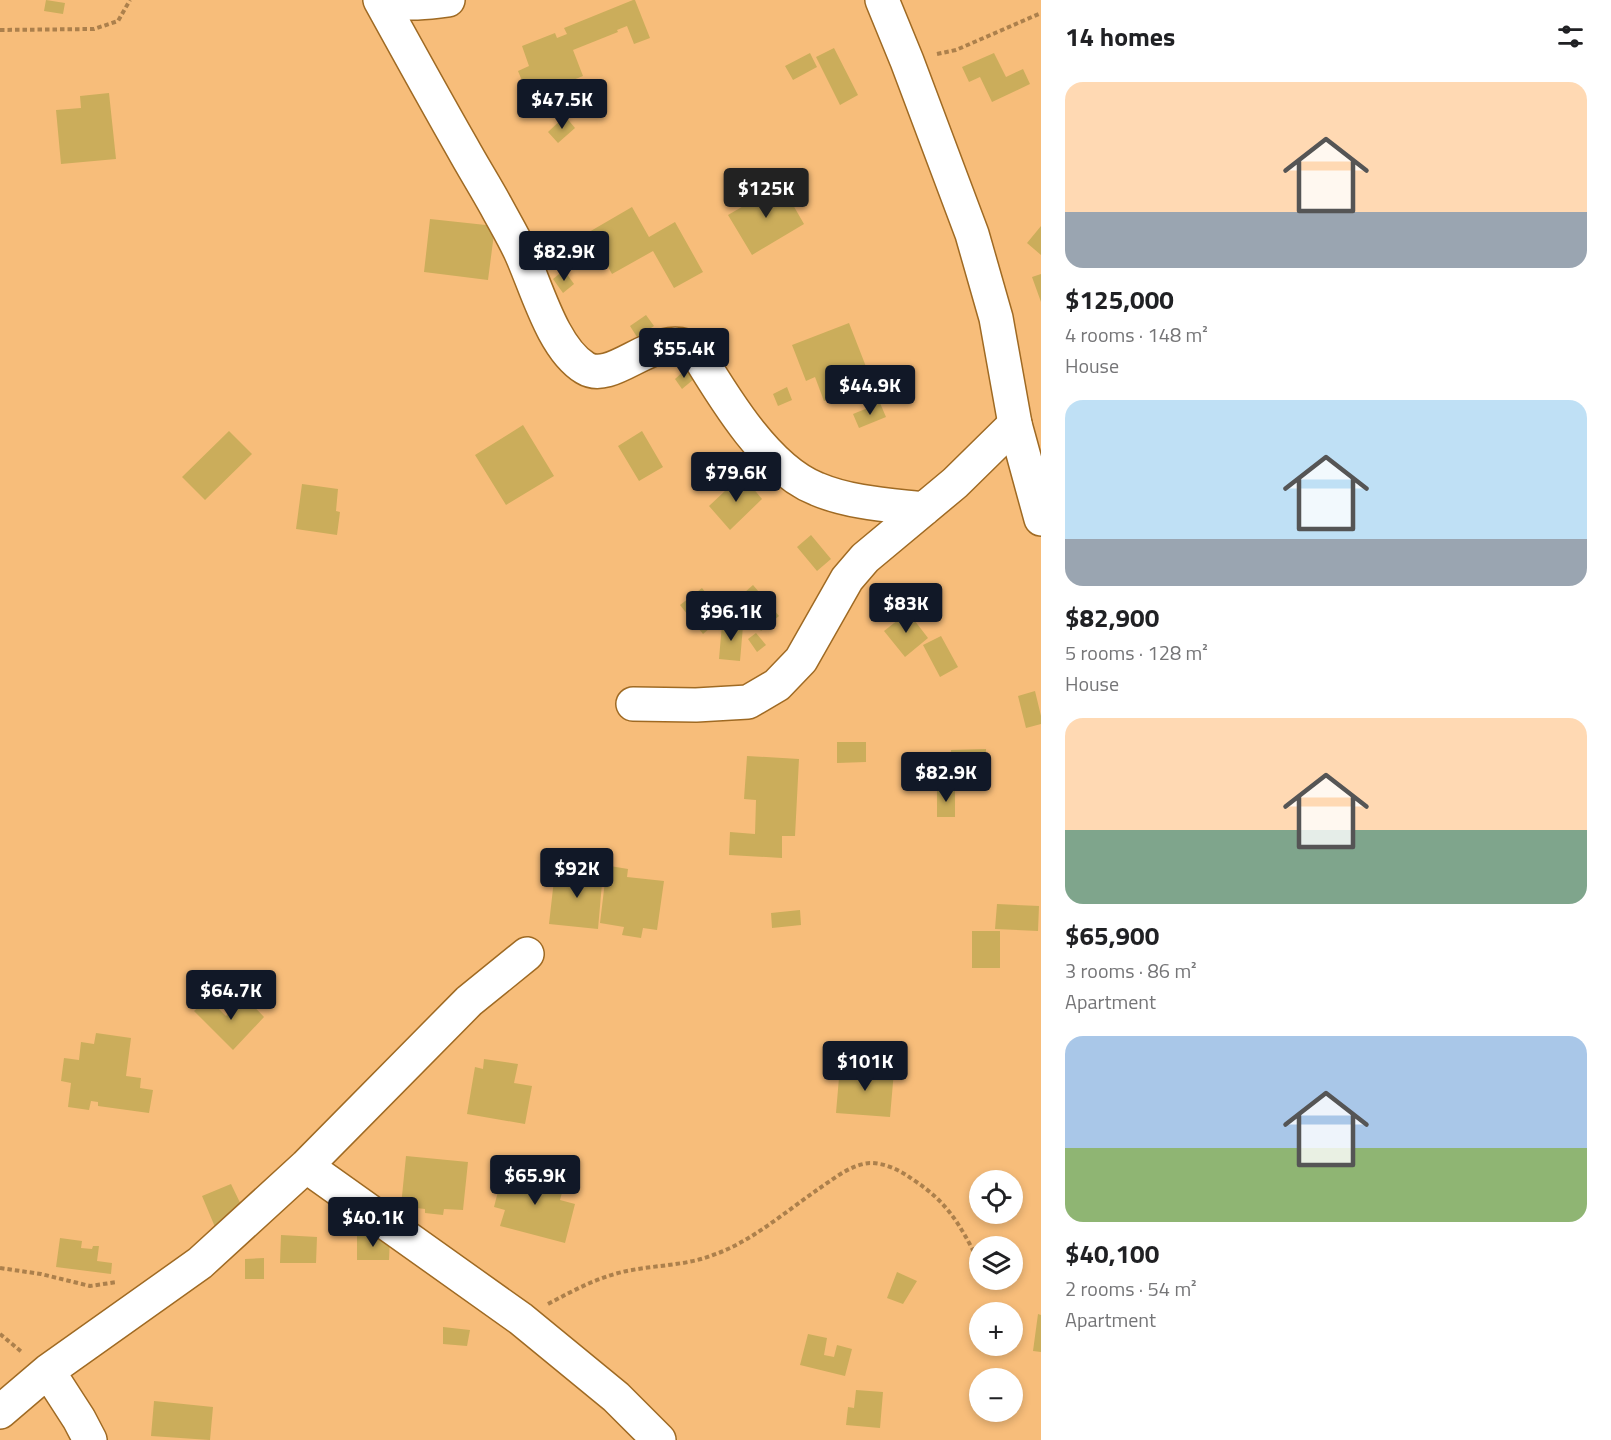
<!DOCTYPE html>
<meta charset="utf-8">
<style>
:root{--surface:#fff;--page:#f6f6f6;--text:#202124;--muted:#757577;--accent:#111827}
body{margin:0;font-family:"Titillium Web",sans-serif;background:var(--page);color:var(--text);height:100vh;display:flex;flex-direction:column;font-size:22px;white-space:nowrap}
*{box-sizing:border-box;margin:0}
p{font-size:20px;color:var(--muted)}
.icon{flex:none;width:33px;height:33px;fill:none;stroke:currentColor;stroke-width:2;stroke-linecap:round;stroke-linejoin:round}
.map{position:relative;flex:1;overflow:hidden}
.panel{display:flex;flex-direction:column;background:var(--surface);width:570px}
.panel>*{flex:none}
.controls{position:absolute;left:969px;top:1170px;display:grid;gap:12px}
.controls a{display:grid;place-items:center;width:54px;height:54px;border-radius:50%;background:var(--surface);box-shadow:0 3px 9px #0003;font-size:30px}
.price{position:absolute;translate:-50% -51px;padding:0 14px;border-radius:6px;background:var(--accent);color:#fff;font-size:20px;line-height:39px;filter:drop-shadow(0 2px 3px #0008)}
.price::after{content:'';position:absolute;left:50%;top:36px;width:18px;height:14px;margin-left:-9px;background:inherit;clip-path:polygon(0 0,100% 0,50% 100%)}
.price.current{background:#222;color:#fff}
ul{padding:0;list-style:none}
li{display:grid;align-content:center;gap:12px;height:318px;padding:0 24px}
li span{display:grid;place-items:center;height:186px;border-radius:18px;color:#555}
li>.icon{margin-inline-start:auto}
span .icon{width:108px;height:108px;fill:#fffc;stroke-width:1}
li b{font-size:26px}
h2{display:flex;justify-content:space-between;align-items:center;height:72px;padding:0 24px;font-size:26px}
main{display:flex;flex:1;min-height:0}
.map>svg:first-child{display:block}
.building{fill:#cbad5b}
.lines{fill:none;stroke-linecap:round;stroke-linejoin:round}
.minor-casing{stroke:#9f6a23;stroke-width:36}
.major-casing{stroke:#9f6a23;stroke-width:36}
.path{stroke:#ac804c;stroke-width:4;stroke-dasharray:4.5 3;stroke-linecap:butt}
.minor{stroke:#fff;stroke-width:33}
.major{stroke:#fff;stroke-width:33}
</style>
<main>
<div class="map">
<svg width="1041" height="1440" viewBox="0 0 1041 1440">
<rect width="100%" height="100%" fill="#f7bd7a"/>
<path class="building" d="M46 0 65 3 63 14 44 11Z
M633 0H635L650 38 634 44 627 26 617 30 618 32 573 50 583 76 529 98 518 71 529 66 522 46 555 33 557 38 567 34 564 28Z
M834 48 858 95 840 105 816 57Z
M810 53 817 67 793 80 785 66Z
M994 53 1006 77 1023 69 1030 84 992 102 980 77 969 82 962 67Z
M109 93 116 159 61 164 56 110 81 108 80 96Z
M565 116 575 128 558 143 548 132Z
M781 184 804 224 752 255 728 215Z
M632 207 649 237 675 222 703 272 674 288 653 251 612 274 589 232Z
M430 219 495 226 488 280 424 272Z
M1041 226V255L1027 243Z
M564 270 574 284 563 293 553 279Z
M1041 274V302L1032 277Z
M646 315 654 326 637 337 630 326Z
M849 323 872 382 824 401 815 377 806 381 792 345Z
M686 369 694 379 682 389 675 379Z
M787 387 792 400 778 406 773 394Z
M880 403 886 417 859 428 853 414Z
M523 425 554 476 506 505 475 455Z
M229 431 252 454 205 500 182 477Z
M642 431 663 467 639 481 618 446Z
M742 475 762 499 730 530 709 506Z
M302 484 338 489 336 511 340 512 337 535 296 529Z
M811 535 831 559 817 571 797 547Z
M753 585 779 616 761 631 735 601Z
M702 588 724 616 703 634 680 605Z
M908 612 928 638 905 657 884 631Z
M722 624 743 626 740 661 719 659Z
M756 633 766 645 757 652 748 639Z
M941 636 958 667 940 677 923 645Z
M1035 691 1041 716V724L1026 728 1018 696Z
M837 742H866V762L837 763Z
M986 749 987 781 952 783 951 750Z
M747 756 799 759 795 836H782V858L729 855 730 832 755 834 756 800 744 799Z
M937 789 955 790V817H937Z
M610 866 628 869 627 877 664 881 657 930 643 928 641 938 622 935 624 927 600 923 606 873 609 874Z
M578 870 603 872 598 929 549 924 555 871 578 873Z
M997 904 1039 906 1038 931 995 929Z
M800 910 801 925 772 928 771 913Z
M972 931H1000V968H972Z
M245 997 264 1017 233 1050 194 1011 208 998 226 1016Z
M96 1033 131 1038 126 1076 141 1078 140 1088 153 1090 149 1113 98 1106V1102L91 1101 89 1110 68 1107 71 1083 61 1081 64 1058 79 1060 81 1042 94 1044Z
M484 1059 518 1064 514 1083 532 1086 525 1124 467 1114 475 1067 483 1069Z
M840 1066 894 1071 890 1117 836 1113Z
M406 1156 468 1162 463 1210 444 1209 443 1215 425 1213V1209L401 1206Z
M533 1172 565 1181 560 1200 575 1204 565 1243 500 1226 505 1210 494 1207 502 1176 519 1180 521 1174 532 1177Z
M231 1184 245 1213 215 1227 202 1196Z
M281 1235 317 1237 316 1263H280Z
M357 1236H390L389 1260H357Z
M60 1238 82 1241 81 1248 92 1249 93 1246H99L97 1261 112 1263 111 1274 56 1267Z
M264 1258V1279H245V1259Z
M897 1272 917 1281 903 1304 887 1298Z
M1038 1314 1041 1315V1352L1033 1351Z
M443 1327 470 1330 467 1346 443 1344Z
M808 1334 827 1338 824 1355 834 1357 837 1345 852 1349 845 1376 800 1365Z
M856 1390 883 1392 880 1428 846 1425 848 1407 854 1408Z
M154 1401 213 1407 210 1440 151 1436Z"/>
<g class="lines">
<g class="minor-casing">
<path id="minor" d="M380 0C407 49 434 98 462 147 473 167 485 186 496 206 504 221 513 236 520 251 536 285 552 348 585 368 614 386 657 326 695 350 723 396 766 469 817 489 850 503 889 505 924 509
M387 0C408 5 427 3 448 0
M633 704 696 705 748 702 777 685 801 660 847 579 865 558 955 483 1015 424
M306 1166 521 1319 616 1397 659 1440
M48 1371 79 1419 90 1440
M0 1412 48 1371 200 1263 306 1166 469 1001 527 954"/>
</g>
<g class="major-casing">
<path id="major" d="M882 0 907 61 972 234 996 318 1015 424 1041 519"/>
</g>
<path class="path" d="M0 30 94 29 118 21 130 0
M937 54 956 50 1041 13
M0 1268 41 1274 90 1286 117 1282
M988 1280 990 1283
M548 1304C576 1289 602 1275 632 1270 659 1265 688 1265 713 1255 751 1242 785 1212 817 1190 832 1180 851 1164 870 1163 885 1163 900 1170 912 1179 949 1203 959 1224 980 1263
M0 1334 23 1353"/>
<use href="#minor" class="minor"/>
<use href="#major" class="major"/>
</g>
</svg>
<div class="controls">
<a><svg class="icon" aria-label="locate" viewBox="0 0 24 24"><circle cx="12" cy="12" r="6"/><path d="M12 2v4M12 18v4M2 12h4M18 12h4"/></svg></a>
<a><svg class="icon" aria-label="layers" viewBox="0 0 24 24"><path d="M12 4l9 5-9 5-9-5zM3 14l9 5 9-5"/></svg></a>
<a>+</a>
<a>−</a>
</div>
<b class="price" style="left:562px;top:130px">$47.5K</b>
<b class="price current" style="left:766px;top:219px">$125K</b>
<b class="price" style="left:564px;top:282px">$82.9K</b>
<b class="price" style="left:684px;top:379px">$55.4K</b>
<b class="price" style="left:870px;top:416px">$44.9K</b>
<b class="price" style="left:736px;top:503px">$79.6K</b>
<b class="price" style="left:906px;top:634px">$83K</b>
<b class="price" style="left:731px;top:642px">$96.1K</b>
<b class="price" style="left:946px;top:803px">$82.9K</b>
<b class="price" style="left:577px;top:899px">$92K</b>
<b class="price" style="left:231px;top:1021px">$64.7K</b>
<b class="price" style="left:865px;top:1092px">$101K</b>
<b class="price" style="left:535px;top:1206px">$65.9K</b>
<b class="price" style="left:373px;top:1248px">$40.1K</b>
</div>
<section class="panel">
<h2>14 homes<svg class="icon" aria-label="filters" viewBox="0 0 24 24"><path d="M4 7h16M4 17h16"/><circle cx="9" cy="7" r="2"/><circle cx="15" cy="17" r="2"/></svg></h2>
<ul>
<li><span style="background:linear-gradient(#ffd9b3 70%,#9aa5b1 0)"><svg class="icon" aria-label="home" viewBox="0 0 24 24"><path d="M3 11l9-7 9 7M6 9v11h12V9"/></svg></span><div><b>$125,000</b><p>4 rooms · 148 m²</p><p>House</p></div></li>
<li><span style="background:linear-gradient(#bfe0f5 75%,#9aa5b1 0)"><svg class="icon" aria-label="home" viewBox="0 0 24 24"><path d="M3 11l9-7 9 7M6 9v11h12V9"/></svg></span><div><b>$82,900</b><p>5 rooms · 128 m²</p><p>House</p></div></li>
<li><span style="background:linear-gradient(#ffd9b3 60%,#7fa58c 0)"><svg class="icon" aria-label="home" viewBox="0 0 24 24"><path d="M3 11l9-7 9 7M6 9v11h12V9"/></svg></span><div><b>$65,900</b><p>3 rooms · 86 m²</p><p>Apartment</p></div></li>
<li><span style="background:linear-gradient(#a9c7e8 60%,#8fb573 0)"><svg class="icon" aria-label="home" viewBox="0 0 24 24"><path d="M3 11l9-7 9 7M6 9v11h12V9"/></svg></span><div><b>$40,100</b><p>2 rooms · 54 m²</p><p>Apartment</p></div></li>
</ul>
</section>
</main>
